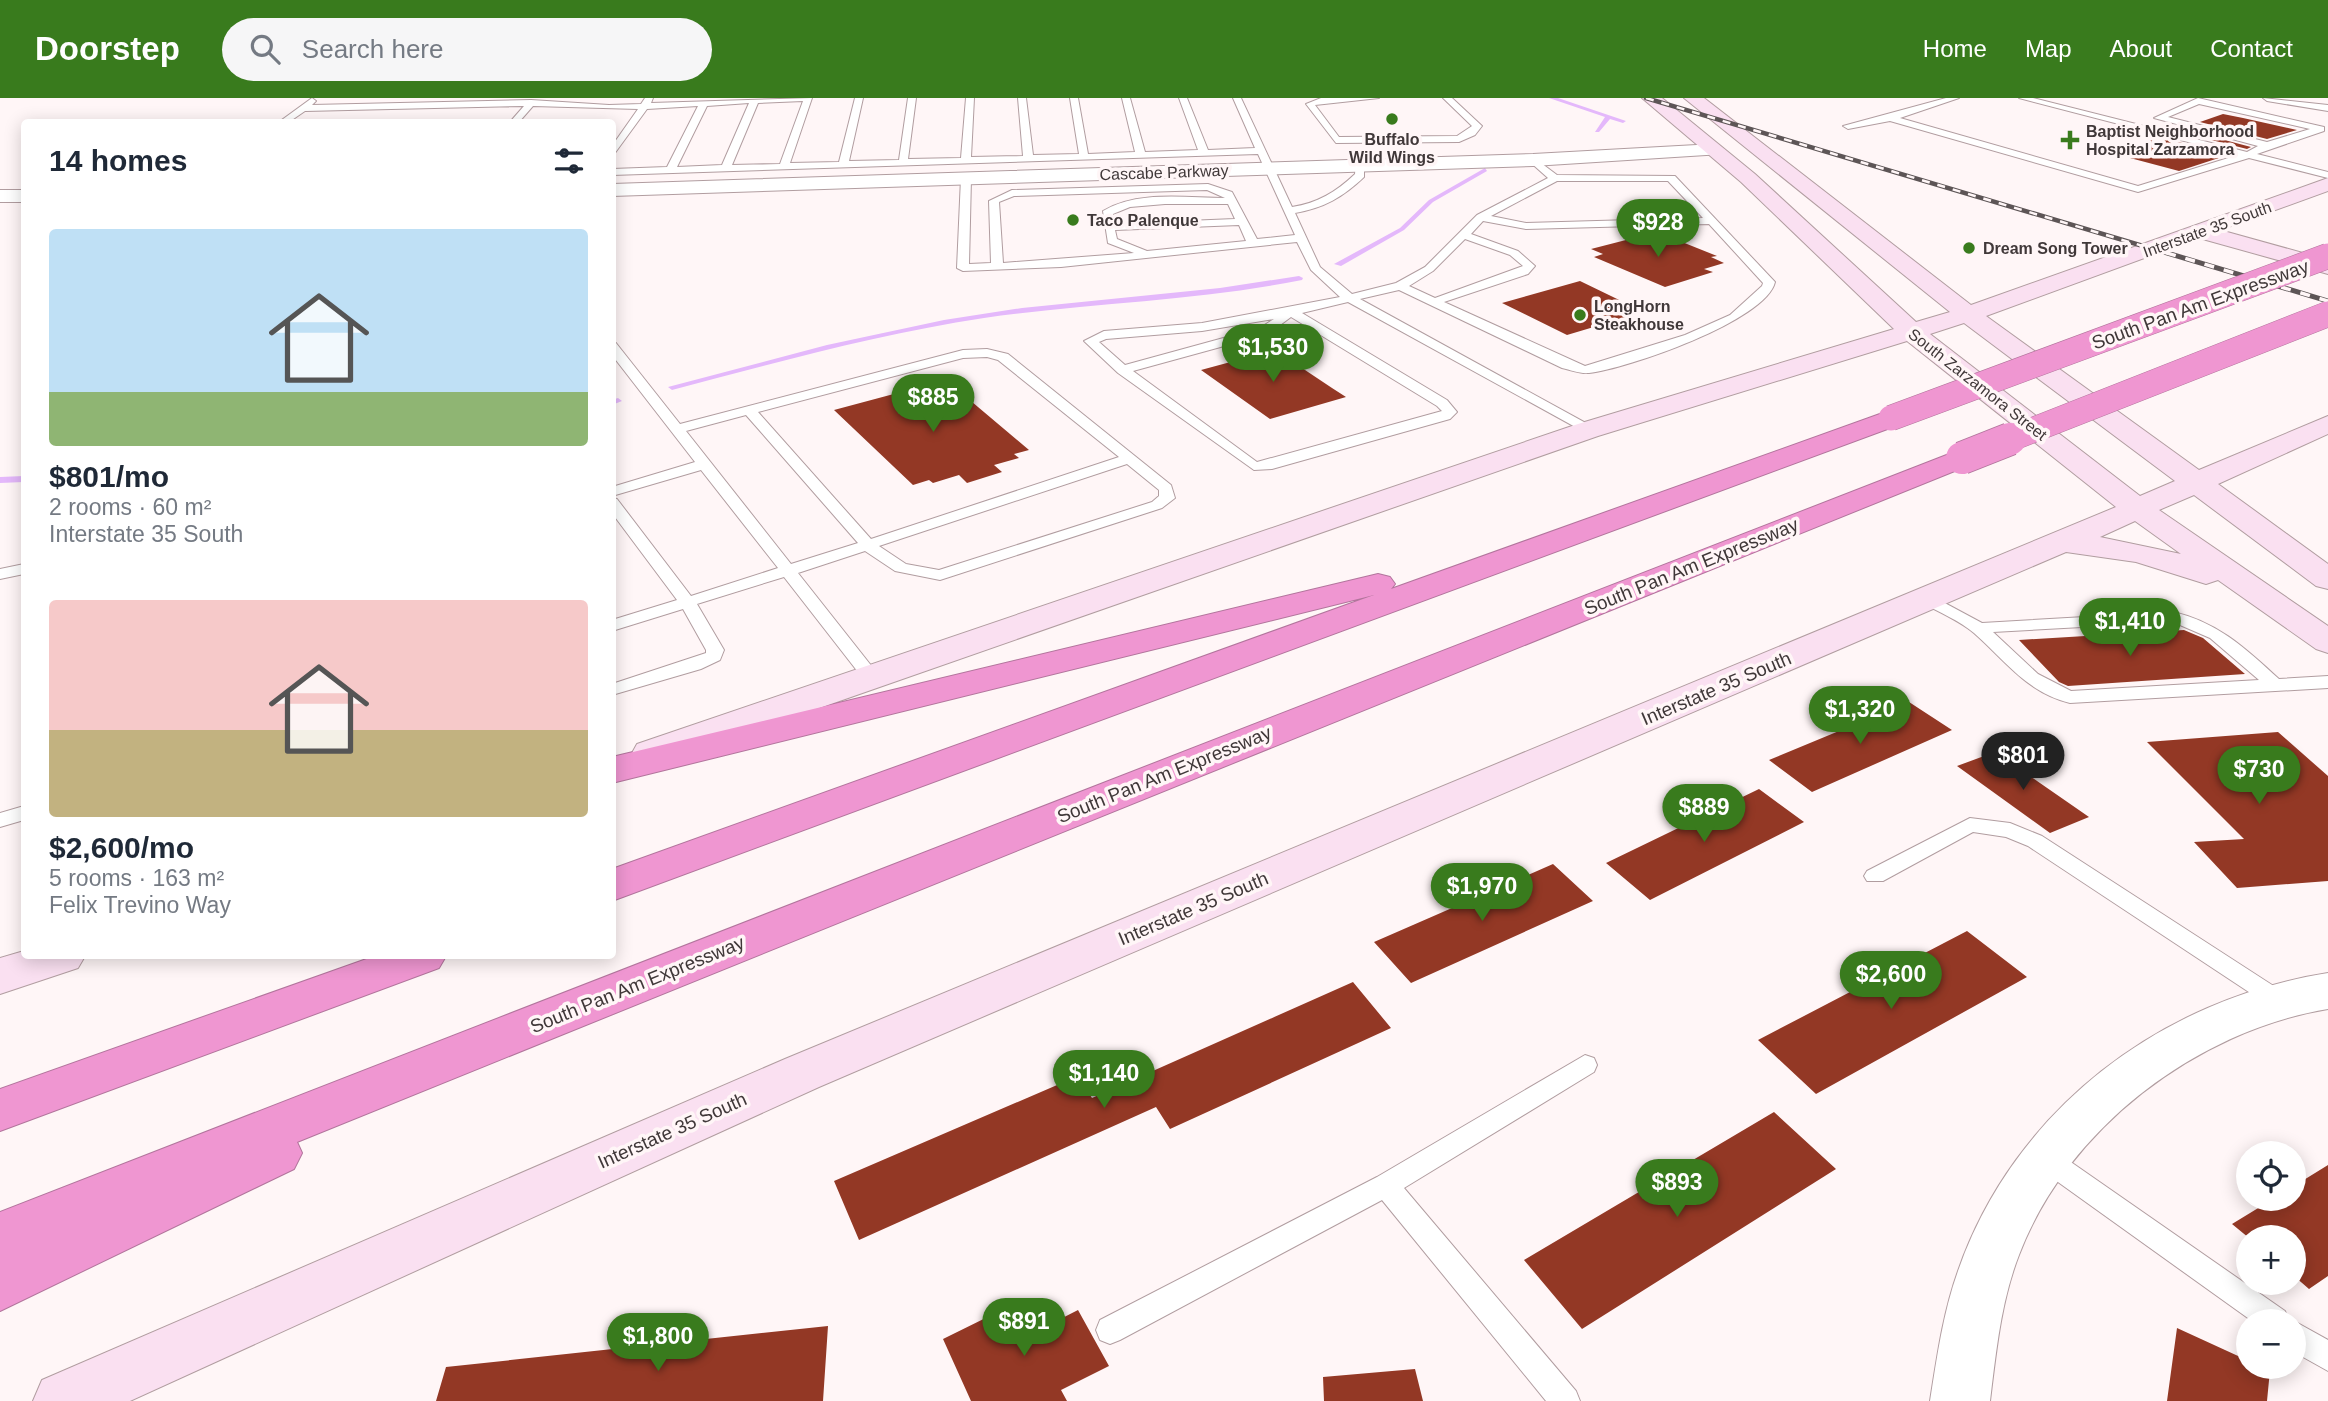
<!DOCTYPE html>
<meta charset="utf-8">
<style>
:root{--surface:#fff;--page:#f6f6f7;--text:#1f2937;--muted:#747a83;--accent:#397b1d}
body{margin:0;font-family:Arial,sans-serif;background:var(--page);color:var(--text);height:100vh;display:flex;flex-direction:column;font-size:26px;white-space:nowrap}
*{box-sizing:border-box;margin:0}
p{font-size:23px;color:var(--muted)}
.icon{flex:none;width:38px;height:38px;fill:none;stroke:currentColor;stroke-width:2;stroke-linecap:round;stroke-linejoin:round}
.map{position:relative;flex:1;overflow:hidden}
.side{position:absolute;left:21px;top:21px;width:595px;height:840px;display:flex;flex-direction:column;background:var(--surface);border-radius:7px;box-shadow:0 4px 18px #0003}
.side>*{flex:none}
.controls{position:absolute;left:2236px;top:1043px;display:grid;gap:14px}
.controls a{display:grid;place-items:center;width:70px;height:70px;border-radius:50%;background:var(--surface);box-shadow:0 4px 18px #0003;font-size:35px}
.price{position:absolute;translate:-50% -60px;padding:0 16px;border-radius:24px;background:var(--accent);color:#fff;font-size:23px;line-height:46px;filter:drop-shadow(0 2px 4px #0008)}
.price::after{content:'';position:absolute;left:50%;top:42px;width:21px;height:16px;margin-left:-10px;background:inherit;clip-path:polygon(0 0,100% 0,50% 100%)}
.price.on{background:#222;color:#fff}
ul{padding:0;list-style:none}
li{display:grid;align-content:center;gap:14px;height:371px;padding:0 28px}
li span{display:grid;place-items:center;height:217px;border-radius:7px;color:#555}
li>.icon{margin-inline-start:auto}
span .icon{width:126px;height:126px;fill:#fffc;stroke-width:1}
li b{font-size:30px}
h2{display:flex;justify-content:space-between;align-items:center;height:84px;padding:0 28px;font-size:30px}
header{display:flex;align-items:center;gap:42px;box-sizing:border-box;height:98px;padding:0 35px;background:var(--accent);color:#fff}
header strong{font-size:33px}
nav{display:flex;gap:38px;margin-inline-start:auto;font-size:24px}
.search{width:490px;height:63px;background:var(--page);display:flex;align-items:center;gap:18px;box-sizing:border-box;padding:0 24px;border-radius:38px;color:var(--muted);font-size:26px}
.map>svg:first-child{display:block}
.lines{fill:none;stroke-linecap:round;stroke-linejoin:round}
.stream{fill:#e4b8fb;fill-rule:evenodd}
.building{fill:#933825}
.service-casing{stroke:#b19da0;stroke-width:2}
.minor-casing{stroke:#b19da0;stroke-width:2}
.secondary-casing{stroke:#b19da0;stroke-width:2}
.motorway-casing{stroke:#b2759c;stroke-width:2}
.service{fill:#fff;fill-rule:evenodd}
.minor{fill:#fff;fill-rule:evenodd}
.secondary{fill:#fae0f1;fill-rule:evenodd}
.motorway{fill:#ef96d1;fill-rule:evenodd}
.rail-far1-casing{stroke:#5d5556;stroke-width:4.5}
.rail-casing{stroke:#5d5556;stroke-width:5}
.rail-far1{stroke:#fff6f7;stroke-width:2.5;stroke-dasharray:8;stroke-linecap:butt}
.rail{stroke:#fff6f7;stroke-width:3.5;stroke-dasharray:10;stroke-linecap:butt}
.motorway-bridge-far1-casing{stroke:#b2759c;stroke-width:26;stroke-linecap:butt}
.motorway-bridge-casing{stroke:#b2759c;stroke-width:34;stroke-linecap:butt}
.motorway-bridge-far1{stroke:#ef96d1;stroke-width:25}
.motorway-bridge{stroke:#ef96d1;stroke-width:32}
.poi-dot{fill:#397b1d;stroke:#fff6f7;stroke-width:2.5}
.labels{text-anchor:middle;stroke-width:7;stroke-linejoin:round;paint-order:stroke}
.far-poi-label{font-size:16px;font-weight:bold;fill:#403839;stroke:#fff6f7;text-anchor:start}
.far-street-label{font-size:16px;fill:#403839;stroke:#fff6f7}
.street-label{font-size:19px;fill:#403839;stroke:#fff6f7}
</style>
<header>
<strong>Doorstep</strong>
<div class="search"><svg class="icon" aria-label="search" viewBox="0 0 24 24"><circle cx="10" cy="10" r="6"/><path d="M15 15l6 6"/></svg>Search here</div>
<nav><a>Home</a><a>Map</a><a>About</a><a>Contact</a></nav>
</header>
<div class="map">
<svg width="2328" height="1303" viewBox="0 0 2328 1303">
<rect width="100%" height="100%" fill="#fff6f7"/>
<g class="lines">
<path class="stream" d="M1549 0H1558L1626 23 1623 25 1610 21 1599 34H1595L1605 19Z
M1485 70 1487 73 1433 104 1404 132 1341 168 1334 166 1400 130 1429 102Z
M1299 178 1303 180 1302 182C1197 203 1089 205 984 220 878 236 775 265 672 292L668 289 827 247 944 222 1022 210 1220 190Z
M618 300 622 303 612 307V302Z
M24 378V384L0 385V379Z"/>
</g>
<path class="building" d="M2223 16 2243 20 2297 32 2267 41 2200 24Z
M2183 31 2251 49 2247 51 2176 33Z
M2160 39 2228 57 2179 73 2115 56Z
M1657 134 1717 158 1711 159 1724 165 1704 171 1713 174 1665 189 1594 159 1603 156 1591 151Z
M1580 183 1644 214 1567 237 1502 205Z
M1275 252 1332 290 1346 299 1270 321 1201 272Z
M946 282 1029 352 1014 356 1019 360 994 367 1002 374 967 385 959 377 933 385 929 382 913 387 834 312Z
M2184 532 2203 540 2245 576 2068 588 2059 584 2019 542Z
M1909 604 1952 632 1812 694 1769 662Z
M2278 634 2328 678V783L2237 790 2194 744 2244 741 2147 644Z
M1995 654 2089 719 2050 735 1957 668Z
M1759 691 1804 724 1650 802 1606 765Z
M1553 766 1593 803 1411 885 1374 844Z
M1967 833 2027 879 1816 996 1758 942Z
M1353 884 1391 930 1170 1031 1156 1009 859 1142 834 1083 1078 978 1092 1000Z
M1774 1014 1836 1071 1582 1231 1524 1162Z
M2328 1067V1178L2309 1191 2294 1178V1139L2249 1140 2232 1126 2273 1101H2294V1088Z
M1014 1206 1029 1237 1078 1212 1109 1268 1061 1292 1067 1303H971L943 1241Z
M828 1228 823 1303H436L446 1269Z
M2177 1230 2249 1263V1269L2270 1272 2267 1303H2167Z
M1415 1271 1423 1303H1324L1323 1279Z"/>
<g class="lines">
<g class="service-casing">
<path id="service" d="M645 0H653L651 5 812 0 790 65 839 64 855 0H863L849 63 899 62 908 0H916L908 61 961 60 966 0H974L971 59 1023 58 1018 0H1026L1033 57 1079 56 1070 0H1078L1088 56 1135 54 1122 0H1130L1145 54 1198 52 1179 0H1187L1208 52 1255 50 1233 0H1241L1292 109C1318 105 1336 94 1355 76L1356 65 1364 67V79C1343 99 1324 110 1295 115L1320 169 1352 196 1396 185 1425 169 1477 117 1548 80 1530 64 1533 59 1557 77 1675 78 1775 184C1766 223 1626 271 1589 275 1580 276 1571 272 1562 270L1399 192 1360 201 1593 329 1595 332 1588 336 1348 204 1302 215 1447 302 1457 314 1450 321 1272 371 1254 372 1118 275 1084 243 1104 233 1202 225 1340 199 1311 172 1297 144 1061 169 963 173 957 170 961 80 966 77 971 80 969 166 991 165 989 103 1012 92 1208 86 1232 94 1257 141 1295 137 1258 56 612 77V71L667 69 698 8 647 11 612 59V48L638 11 533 8 519 24H510L524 8 305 13 289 24H279L312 0 316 3 312 7 531 2 609 7 641 6ZM803 3 780 66 732 67 758 5ZM749 5 722 67 677 69 707 8ZM1557 83H1668L1703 120 1526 125 1491 118ZM1207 92 1225 100C1187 100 1137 92 1103 113L1108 145 1134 155 1003 165 999 104 1014 98ZM1165 106H1228L1235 121 1114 126 1113 116 1130 109ZM1483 123 1526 131 1709 126 1763 185 1762 188 1730 217 1685 237 1585 268 1444 204 1528 176 1535 168 1518 153 1471 136ZM1239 127 1246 143 1147 153 1117 141 1115 132ZM1465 141 1510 157 1523 168 1435 200 1409 188 1433 173ZM1291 219 1437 308 1442 313 1257 364 1133 273 1268 236ZM1274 221 1260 230 1125 267 1099 244 1106 241 1202 233Z
M1321 0H1379L1315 7 1339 39 1457 38 1472 28 1443 0H1452L1482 28 1475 37 1459 44 1336 45 1306 6Z
M1946 0H1959L1900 20 2138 88 2238 57 2019 0H2033L2247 54 2258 48 2154 20 2198 0 2324 29V33L2257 56 2328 74V80L2249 60 2138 94 1890 23 1848 31 1843 28ZM2199 6 2310 31 2267 44 2168 19Z
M2263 0 2328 7V13L2267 3Z
M612 244 616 245 680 326 963 252 987 251 1008 256 1171 387 1175 400 1162 410 940 482 895 473 865 453 798 475 877 575 880 579 877 583H865L784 479 697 506 724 552 720 562 701 571 612 597V586L706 555V552L683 511 612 533V522L677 502 612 415V400L617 401 691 498 778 470 701 372 612 398V389L695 364 612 257ZM987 259 998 262 1119 359 871 441 758 314 963 260ZM746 317 858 445 791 466 686 333ZM1127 366 1159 392V398L1152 404 939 472 906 466 879 448Z
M24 466V476L0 481V471Z
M1928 496 1982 525 2173 514C2218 524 2246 551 2279 581L2328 578V590L2070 605C2026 594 2006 563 1974 535 1960 523 1939 514 1922 505L1920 501ZM2173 524 2210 540 2259 582 2071 593 2038 576 1993 534Z
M24 708V722L0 729V715Z
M1970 720 2010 725 2042 738 2289 898 2293 904 2289 910 2281 913 2273 910 2028 748 2006 739 1973 734 1883 783H1867L1864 778 1867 773Z
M1585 957 1594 960 1597 967 1594 974 1404 1090 1576 1293 1580 1303H1546L1382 1102 1120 1242 1110 1246 1100 1242 1096 1232 1100 1222 1377 1079Z
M2046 1050 2055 1053 2285 1213 2289 1223H2252L2037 1069 2033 1061 2037 1053Z
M2294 1223 2328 1242V1273L2294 1254Z"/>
</g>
<g class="minor-casing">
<path id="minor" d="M1715 46 1725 52 1722 56 1533 68 612 98V86L1533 56Z
M0 92H24V104H0Z
M2328 875V911C2196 933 2067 1031 2019 1157 2001 1203 1996 1254 1990 1303H1930C1937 1259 1943 1215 1958 1173 2014 1012 2161 901 2328 875Z"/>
</g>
<g class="secondary-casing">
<path id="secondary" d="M1642 0H1662L1755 76 1916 224 1950 214 1684 0H1704L1971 207 2328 80V93L2220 132 2328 162V176L2199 140 1986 218 2199 372 2328 318V336L2218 386 2328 466V491L2316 488 2194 397 2159 412 2328 528V555L2316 551 2218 482 2206 486 2136 464 2066 454 819 989 130 1303H33L42 1282 785 961 2116 409 1907 243 1598 338 665 664 651 667 637 664 632 655 637 646 1578 326 1894 231 1741 84ZM1964 225 2175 383 2140 398 1930 236ZM2135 423 2181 456 2100 439Z
M24 853V858H85L78 870 0 896V860Z"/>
</g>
<g class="motorway-casing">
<path id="motorway" d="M1891 312 1901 314 1905 320 1901 326 612 803V771L1374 497 612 685V659L1378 476 1390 479 1395 486 1391 491Z
M1962 351 1972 354 1977 360 1972 366 297 1044 302 1055 294 1071 0 1213V1114Z
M375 858H446L439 870 0 1033V991Z"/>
</g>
<use href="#service" class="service"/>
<use href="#minor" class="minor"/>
<use href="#secondary" class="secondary"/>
<use href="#motorway" class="motorway"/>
<g class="rail-far1-casing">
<path id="rail-far1" d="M1646 0 2153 151"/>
</g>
<g class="rail-casing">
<path id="rail" d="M2147 149 2328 203"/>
</g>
<use href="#rail-far1" class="rail-far1"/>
<use href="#rail" class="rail"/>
<g class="motorway-bridge-far1-casing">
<path id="motorway-bridge-far1" d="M1891 320 2328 158
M2005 343 2328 216"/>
</g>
<g class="motorway-bridge-casing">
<path id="motorway-bridge" d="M1962 360 2010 341"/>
</g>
<use href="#motorway-bridge-far1" class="motorway-bridge-far1"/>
<use href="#motorway-bridge" class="motorway-bridge"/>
</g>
<g class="poi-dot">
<circle cx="1392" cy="21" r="7"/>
<path d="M2066.5 31.5h7v7h7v7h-7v7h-7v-7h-7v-7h7z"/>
<circle cx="1073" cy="122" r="7"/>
<circle cx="1969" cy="150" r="7"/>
<circle cx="1580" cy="217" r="7"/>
</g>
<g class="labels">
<g class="far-poi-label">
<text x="2086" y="39">Baptist Neighborhood<tspan x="2086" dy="18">Hospital Zarzamora</tspan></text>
<text x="1392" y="47" text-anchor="middle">Buffalo<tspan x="1392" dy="18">Wild Wings</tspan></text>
<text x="1087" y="128">Taco Palenque</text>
<text x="1983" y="156">Dream Song Tower</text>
<text x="1594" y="214">LongHorn<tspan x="1594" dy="18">Steakhouse</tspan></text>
</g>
<g class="far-street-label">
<text transform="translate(1164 74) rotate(-2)" y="6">Cascabe Parkway</text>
<text transform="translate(2207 131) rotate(-20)" y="6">Interstate 35 South</text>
<text transform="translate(1978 286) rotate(38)" y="6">South Zarzamora Street</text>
</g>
<g class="street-label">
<text transform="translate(2200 206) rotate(-20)" y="7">South Pan Am Expressway</text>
<text transform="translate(1691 468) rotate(-22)" y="7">South Pan Am Expressway</text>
<text transform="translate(1716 590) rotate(-23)" y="7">Interstate 35 South</text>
<text transform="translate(1164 676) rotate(-22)" y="7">South Pan Am Expressway</text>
<text transform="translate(1193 810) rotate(-23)" y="7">Interstate 35 South</text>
<text transform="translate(637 886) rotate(-22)" y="7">South Pan Am Expressway</text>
<text transform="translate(672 1032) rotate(-24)" y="7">Interstate 35 South</text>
</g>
</g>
</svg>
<div class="controls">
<a><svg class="icon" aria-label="locate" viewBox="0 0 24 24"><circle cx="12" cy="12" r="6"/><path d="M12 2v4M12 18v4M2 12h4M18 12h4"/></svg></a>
<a>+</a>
<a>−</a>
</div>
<b class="price" style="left:1658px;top:161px">$928</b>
<b class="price" style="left:1273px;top:286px">$1,530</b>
<b class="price" style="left:933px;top:336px">$885</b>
<b class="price" style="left:2130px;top:560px">$1,410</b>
<b class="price" style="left:1860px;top:648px">$1,320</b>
<b class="price on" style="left:2023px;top:694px">$801</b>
<b class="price" style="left:2259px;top:708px">$730</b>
<b class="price" style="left:1704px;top:746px">$889</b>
<b class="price" style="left:1482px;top:825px">$1,970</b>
<b class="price" style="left:1891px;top:913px">$2,600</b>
<b class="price" style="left:1104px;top:1012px">$1,140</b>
<b class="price" style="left:1677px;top:1121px">$893</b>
<b class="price" style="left:1024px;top:1260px">$891</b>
<b class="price" style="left:658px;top:1275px">$1,800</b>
<section class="side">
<h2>14 homes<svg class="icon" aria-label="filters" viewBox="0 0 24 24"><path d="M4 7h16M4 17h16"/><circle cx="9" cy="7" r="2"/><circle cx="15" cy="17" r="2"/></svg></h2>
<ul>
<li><span style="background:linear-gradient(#bfe0f5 75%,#8fb573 0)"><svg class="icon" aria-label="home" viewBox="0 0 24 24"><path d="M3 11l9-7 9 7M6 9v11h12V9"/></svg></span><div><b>$801/mo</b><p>2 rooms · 60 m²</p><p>Interstate 35 South</p></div></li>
<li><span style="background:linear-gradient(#f6c9c9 60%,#c2b280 0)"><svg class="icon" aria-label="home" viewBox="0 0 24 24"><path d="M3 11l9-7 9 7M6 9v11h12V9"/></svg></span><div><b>$2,600/mo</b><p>5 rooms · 163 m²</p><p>Felix Trevino Way</p></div></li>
</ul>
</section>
</div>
